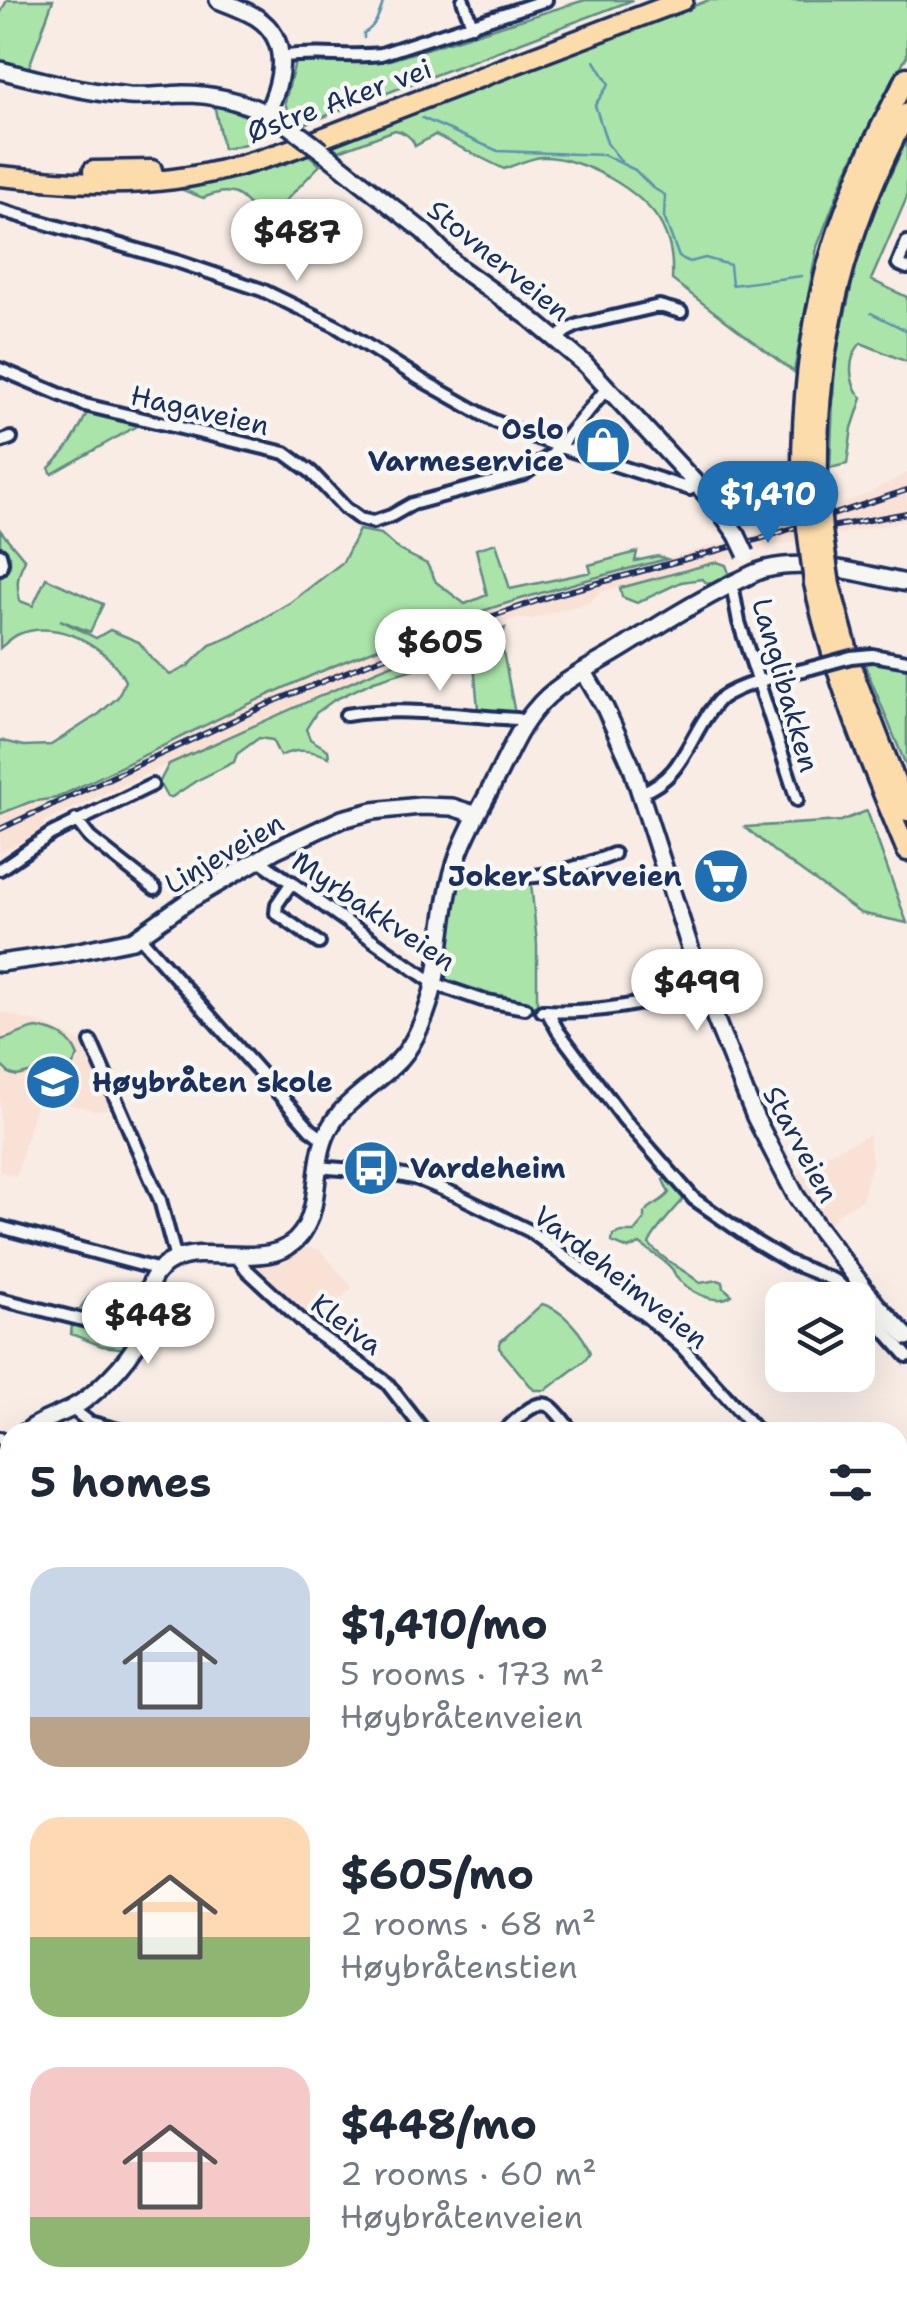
<!DOCTYPE html>
<meta charset="utf-8">
<style>
:root{--surface:#fff;--page:#f6f6f7;--text:#1f2937;--muted:#747a83;--accent:#1f6fb2}
body{margin:0;font-family:"Shantell Sans",sans-serif;background:var(--page);color:var(--text);height:100vh;display:flex;flex-direction:column;font-size:38px;white-space:nowrap}
*{box-sizing:border-box;margin:0}
p{font-size:32px;color:var(--muted)}
.icon{flex:none;width:55px;height:55px;fill:none;stroke:currentColor;stroke-width:2;stroke-linecap:round;stroke-linejoin:round}
.map{position:relative;flex:1;overflow:hidden}
.panel{position:absolute;left:0px;top:1422px;width:908px;height:892px;display:flex;flex-direction:column;background:var(--surface);border-radius:30px 30px 0 0;box-shadow:0 10px 40px #0002}
.panel>*{flex:none}
.controls{position:absolute;left:765px;top:1282px;display:grid;gap:20px}
.controls a{display:grid;place-items:center;width:110px;height:110px;border-radius:20px;background:var(--surface);box-shadow:0 10px 40px #0002;font-size:50px}
.price{position:absolute;translate:-50% -85px;padding:0 22px;border-radius:35px;background:#fff;color:#222;font-size:32px;line-height:65px;filter:drop-shadow(0 2px 5px #0008)}
.price::after{content:'';position:absolute;left:50%;top:60px;width:30px;height:22px;margin-left:-15px;background:inherit;clip-path:polygon(0 0,100% 0,50% 100%)}
.price.active{background:var(--accent);color:#fff}
ul{padding:0;list-style:none}
li{display:flex;align-items:center;gap:30px;height:250px;padding:0 30px}
li span{display:grid;place-items:center;flex:none;width:280px;height:200px;border-radius:30px;color:#555}
li>.icon{margin-inline-start:auto}
span .icon{width:120px;height:120px;fill:#fffc;stroke-width:1}
li b{font-size:42px}
h2{display:flex;justify-content:space-between;align-items:center;height:120px;padding:0 30px;font-size:42px}
.map>svg:first-child{display:block}
.built{fill:#fae1d6}
.green{fill:#aae4a9;stroke:#628a84;stroke-width:2.5}
.lines{fill:none;stroke-linecap:round;stroke-linejoin:round}
.stream{stroke:#5c93af;stroke-width:2.5}
.street-casing{stroke:#1b2f5e;stroke-width:18}
.secondary-casing{stroke:#1b2f5e;stroke-width:22}
.highway-casing{stroke:#1b2f5e;stroke-width:25}
.street{stroke:#f6f6f2;stroke-width:10}
.secondary{stroke:#f6f6f2;stroke-width:15}
.highway{stroke:#fddcac;stroke-width:18}
.rail-casing{stroke:#1b2f5e;stroke-width:6}
.rail{stroke:#f6f6f2;stroke-width:2.5;stroke-dasharray:8;stroke-linecap:butt}
.street-bridge-casing{stroke:#1b2f5e;stroke-width:18;stroke-linecap:butt}
.secondary-bridge-casing{stroke:#1b2f5e;stroke-width:22;stroke-linecap:butt}
.highway-bridge-casing{stroke:#1b2f5e;stroke-width:25;stroke-linecap:butt}
.street-bridge{stroke:#f6f6f2;stroke-width:10}
.secondary-bridge{stroke:#f6f6f2;stroke-width:15}
.highway-bridge{stroke:#fddcac;stroke-width:18}
.labels{text-anchor:middle;stroke-width:9;stroke-linejoin:round;paint-order:stroke}
.street-label{font-size:28px;fill:#1b2f5e;stroke:#f6f6f2}
.poi-label{font-size:28px;font-weight:bold;fill:#1b2f5e;stroke:#f6f6f2;text-anchor:end}
</style>
<div class="map">
<svg width="907" height="2314" viewBox="0 0 907 2314">
<rect width="100%" height="100%" fill="#f8ece5"/>
<filter id="ink" filterUnits="userSpaceOnUse"><feTurbulence type="fractalNoise" baseFrequency=".01" numOctaves="2"/><feDisplacementMap in="SourceGraphic" scale="20" xChannelSelector="R" yChannelSelector="G"/><feConvolveMatrix kernelMatrix="1 2 1 2 8 2 1 2 1" color-interpolation-filters="sRGB"/></filter>
<g filter="url(#ink)">
<path class="built" d="M907 473V519L882 526 767 547 705 565 601 592 590 602 532 619H515L472 634 376 670 309 699 43 822 46 830 0 852V814L30 802 56 798 298 681 369 651 457 619 526 598 783 526 867 494Z
M0 1012 44 1024 90 1046 113 1102 106 1109 99 1111 38 1098 16 1176 0 1172Z
M869 1135 872 1163 862 1200 844 1210 827 1225 794 1177 827 1154Z
M301 1247 320 1249 352 1288 313 1322 255 1269 252 1262Z
M907 2184V2314H852L842 2305H898V2187Z"/>
<path class="green" d="M7 0H53L28 70 0 60V14Z
M585 0H633L302 125 288 113 285 102 295 62 347 63 390 60Z
M709 0H907V56L890 84 846 172 817 247 794 372 672 280C673 260 671 244 662 226 645 191 580 156 542 157 530 158 515 165 504 169L435 135 415 146C413 138 403 131 395 130L339 151 331 145 383 123 394 121Z
M214 104 262 122 267 129C258 144 239 145 223 149Z
M907 139V197L871 280 907 297V362L861 343C847 358 848 384 862 398L852 428 847 464 830 468 835 358 859 253 875 208Z
M308 154 320 165 264 223C243 198 237 183 203 198L183 190 286 164Z
M88 410 140 424 52 474 49 468C67 452 79 432 88 410Z
M0 530 25 560C17 575 16 584 20 601L33 606 46 578 103 604 90 632 60 620 96 638 110 630 139 642 153 660 170 675 188 666 210 645 233 636 291 602 343 562 359 530 381 534 399 550 427 564 436 582 465 604 487 595 476 549 496 543 510 589 591 572 589 565 637 552 635 561 658 556 667 559C566 584 465 613 368 652 261 694 160 749 56 798L30 802 0 814V740L24 746 51 745 99 714 118 697 125 681C109 646 57 618 19 634 12 637 6 643 0 648V578L10 566V556L0 549Z
M717 562 726 565 729 573 714 584 707 583 702 579 681 582 637 603 622 597 620 588Z
M505 628 501 641 515 714 478 709 472 641Z
M438 646 442 651 430 664 374 681 334 700 316 713 306 729 310 739 328 750 329 757C310 750 298 748 280 756L272 740 259 738 237 754 234 762 196 781 172 797H167L159 783 169 764 376 671Z
M891 659 907 664V768L864 663Z
M867 811 907 923 860 913 776 853 745 827 841 821Z
M459 876 497 881 531 882 537 944V1006C520 1004 464 995 451 985 447 982 445 975 444 971Z
M37 1028C56 1031 71 1037 78 1056L73 1065 65 1069H44L17 1076 10 1074 0 1065V1040C13 1038 23 1030 37 1028Z
M669 1176 686 1196C675 1210 654 1230 649 1244 666 1263 681 1267 700 1283L718 1280 723 1282 724 1288 732 1295C716 1307 688 1291 676 1276 674 1274 674 1271 672 1269 664 1259 650 1252 640 1244L628 1249 612 1242 613 1235 621 1232H634L644 1220V1213C652 1204 662 1202 669 1193L663 1180Z
M92 1294 113 1308 116 1307 127 1299 138 1301 139 1324 127 1349 102 1346 71 1334 73 1315C82 1310 84 1299 92 1294Z
M542 1304C561 1308 584 1334 590 1353L584 1361 546 1390H534L499 1348 501 1341Z"/>
<g class="lines">
<path class="stream" d="M364 38V33C377 26 379 13 384 0
M595 61 609 84 595 105 607 143 621 161
M422 118 498 151 604 155 635 170 653 188 665 195 664 217 679 257 690 262 705 258 730 265 732 285 802 276
M871 313 907 331"/>
<g class="street-casing">
<path id="street" d="M463 0 472 25
M281 57C314 51 348 58 381 54L546 0
M0 210 176 261 262 290 336 326 420 379 494 421 560 447 690 489 697 485
M907 242 898 264 907 268
M557 339 566 331 578 325 659 306 681 312
M0 369 85 405 285 453 311 472 345 508 360 519 373 522 391 516 412 504 524 474 553 454 607 388
M0 442 11 438
M0 554 2 562 0 568
M732 584 739 622 797 800
M872 655 907 661
M346 715C402 706 461 716 517 719L526 722
M641 793C676 779 684 753 702 723 708 714 713 705 721 698 744 682 784 675 811 668
M76 820 90 838 155 889
M259 860 435 984 482 1000 525 1008
M0 869 51 834 152 785
M453 871C518 883 553 878 614 854
M292 882 277 904 276 913 319 943
M139 936 310 1129 324 1140
M542 1011C598 1014 650 1003 703 988
M547 1011 558 1031 624 1119 694 1199 757 1243 789 1262 836 1281 858 1301 907 1356
M91 1042 160 1200 176 1259
M317 1167 390 1173 418 1179 457 1195 530 1231 647 1317 682 1347 758 1432
M0 1227 160 1270
M237 1256 246 1269 312 1330 387 1383 425 1432
M0 1299 142 1335
M71 1408 89 1422 126 1432
M503 1432C514 1423 535 1396 551 1407 559 1413 566 1425 573 1432
M0 1438 10 1449
M898 1600 907 1618
M0 1623 10 1636
M898 1712 907 1694
M0 1985 10 1991
M473 2305 477 2314
M715 2305 726 2314
M670 2314 674 2305"/>
</g>
<g class="secondary-casing">
<path id="secondary" d="M218 0C231 5 245 10 256 17 292 40 282 81 267 113
M0 70C42 81 86 92 129 96 147 97 165 95 183 94 220 94 255 105 286 124
M322 151 424 232 457 266 530 318 585 364 715 504 737 535
M584 672 605 708 631 765 703 988 755 1117 796 1196 816 1225 876 1304 907 1337
M0 963 64 954 133 940 188 901 275 850 342 819 373 811 420 806 452 807 477 815
M26 1432C40 1420 56 1417 72 1408 95 1396 128 1362 140 1338 155 1310 135 1278 174 1260 210 1243 274 1274 302 1233 322 1204 312 1163 328 1131 344 1098 379 1084 402 1057 410 1048 416 1036 421 1025 445 972 438 911 458 856 467 830 482 806 494 782 507 758 517 731 535 710 556 683 592 667 621 649 659 625 697 601 738 581 747 577 756 571 766 569 812 558 861 574 907 583
M0 1493 10 1459
M0 2146 10 2136
M898 2171 907 2168"/>
</g>
<g class="highway-casing">
<path id="highway" d="M93 171 152 170
M0 176C58 182 116 187 174 179 252 169 326 136 399 108 493 72 588 36 683 0
M818 483C815 348 844 232 907 113
M802 488C800 328 830 216 907 77
M814 583C834 676 870 763 907 851
M830 585 855 677 907 811
M898 1763 907 1751
M898 1789 907 1778
M898 1885H907
M898 1932 907 1930
M25 2314 33 2305
M58 2314 67 2305"/>
</g>
<use href="#street" class="street"/>
<use href="#secondary" class="secondary"/>
<use href="#highway" class="highway"/>
<g class="rail-casing">
<path id="rail" d="M825 528 907 513
M0 829 277 700 430 638 554 595 763 538 907 490"/>
</g>
<use href="#rail" class="rail"/>
<g class="street-bridge-casing">
<path id="street-bridge" d="M811 668 851 657 872 655"/>
</g>
<g class="secondary-bridge-casing">
<path id="secondary-bridge" d="M286 124 322 151
M737 535 746 554"/>
</g>
<g class="highway-bridge-casing">
<path id="highway-bridge" d="M818 483 822 530 830 585
M802 488 814 583"/>
</g>
<use href="#street-bridge" class="street-bridge"/>
<use href="#secondary-bridge" class="secondary-bridge"/>
<use href="#highway-bridge" class="highway-bridge"/>
</g>
</g>
<defs>
<g id="shop-disc" transform="scale(2.875)"><circle r="9.5" fill="#1f6fb2" stroke="#f6f6f2"/><path d="M-5-2.5h2.3a2.7 3.5 0 0 1 5.4 0H5L5.5 6h-11ZM-1.5-2.5h3a1.5 2.3 0 0 0-3 0Z" fill="#fff"/></g>
<g id="supermarket-disc" transform="scale(2.875)"><circle r="9.5" fill="#1f6fb2" stroke="#f6f6f2"/><path d="M-6-5.5h2.5l.6 2H6L4.5 2H-2.5L-4.4-4H-6ZM-1.5 3.2a1.3 1.3 0 1 0 .1 0ZM3 3.2a1.3 1.3 0 1 0 .1 0Z" fill="#fff"/></g>
<g id="school-disc" transform="scale(2.875)"><circle r="9.5" fill="#1f6fb2" stroke="#f6f6f2"/><path d="M0-5L7-2L0 1L-7-2ZM-4 1L0 2.5L4 1V4Q0 6-4 4Z" fill="#fff"/></g>
<g id="bus-disc" transform="scale(2.875)"><circle r="9.5" fill="#1f6fb2" stroke="#f6f6f2"/><path d="M-5-6H5V4H4V6H2V4H-2V6H-4V4H-5ZM-3.5-4V0h7V-4ZM-3.5 1.2v1.5H-2V1.2ZM2 1.2v1.5H3.5V1.2Z" fill="#fff"/></g>
</defs>
<g fill-rule="evenodd">
<use href="#shop-disc" x="603" y="445"/>
<use href="#supermarket-disc" x="721" y="876"/>
<use href="#school-disc" x="53" y="1082"/>
<use href="#bus-disc" x="371" y="1168"/>
</g>
<g class="labels">
<g class="street-label">
<text transform="translate(339 100) rotate(-20)" y="10">Østre Aker vei</text>
<text transform="translate(499 260) rotate(39)" y="10">Stovnerveien</text>
<text transform="translate(200 410) rotate(13)" y="10">Hagaveien</text>
<text transform="translate(786 685) rotate(74)" y="10">Langlibakken</text>
<text transform="translate(224 853) rotate(-30)" y="10">Linjeveien</text>
<text transform="translate(374 911) rotate(34)" y="10">Myrbakkveien</text>
<text transform="translate(801 1144) rotate(62)" y="10">Starveien</text>
<text transform="translate(621 1277) rotate(38)" y="10">Vardeheimveien</text>
<text transform="translate(347 1324) rotate(37)" y="10">Kleiva</text>
</g>
<g class="poi-label">
<text x="564" y="439">Oslo<tspan x="564" dy="32">Varmeservice</tspan></text>
<text x="682" y="886">Joker Starveien</text>
<text x="92" y="1092" text-anchor="start">Høybråten skole</text>
<text x="410" y="1178" text-anchor="start">Vardeheim</text>
</g>
</g>
</svg>
<div class="controls">
<a><svg class="icon" aria-label="layers" viewBox="0 0 24 24"><path d="M12 4l9 5-9 5-9-5zM3 14l9 5 9-5"/></svg></a>
</div>
<b class="price" style="left:297px;top:284px">$487</b>
<b class="price active" style="left:768px;top:546px">$1,410</b>
<b class="price" style="left:440px;top:694px">$605</b>
<b class="price" style="left:697px;top:1034px">$499</b>
<b class="price" style="left:148px;top:1367px">$448</b>
<section class="panel">
<h2>5 homes<svg class="icon" aria-label="filters" viewBox="0 0 24 24"><path d="M4 7h16M4 17h16"/><circle cx="9" cy="7" r="2"/><circle cx="15" cy="17" r="2"/></svg></h2>
<ul>
<li><span style="background:linear-gradient(#c9d6e8 75%,#b9a48a 0)"><svg class="icon" aria-label="home" viewBox="0 0 24 24"><path d="M3 11l9-7 9 7M6 9v11h12V9"/></svg></span><div><b>$1,410/mo</b><p>5 rooms · 173 m²</p><p>Høybråtenveien</p></div></li>
<li><span style="background:linear-gradient(#ffd9b3 60%,#8fb573 0)"><svg class="icon" aria-label="home" viewBox="0 0 24 24"><path d="M3 11l9-7 9 7M6 9v11h12V9"/></svg></span><div><b>$605/mo</b><p>2 rooms · 68 m²</p><p>Høybråtenstien</p></div></li>
<li><span style="background:linear-gradient(#f6c9c9 75%,#8fb573 0)"><svg class="icon" aria-label="home" viewBox="0 0 24 24"><path d="M3 11l9-7 9 7M6 9v11h12V9"/></svg></span><div><b>$448/mo</b><p>2 rooms · 60 m²</p><p>Høybråtenveien</p></div></li>
</ul>
</section>
</div>
